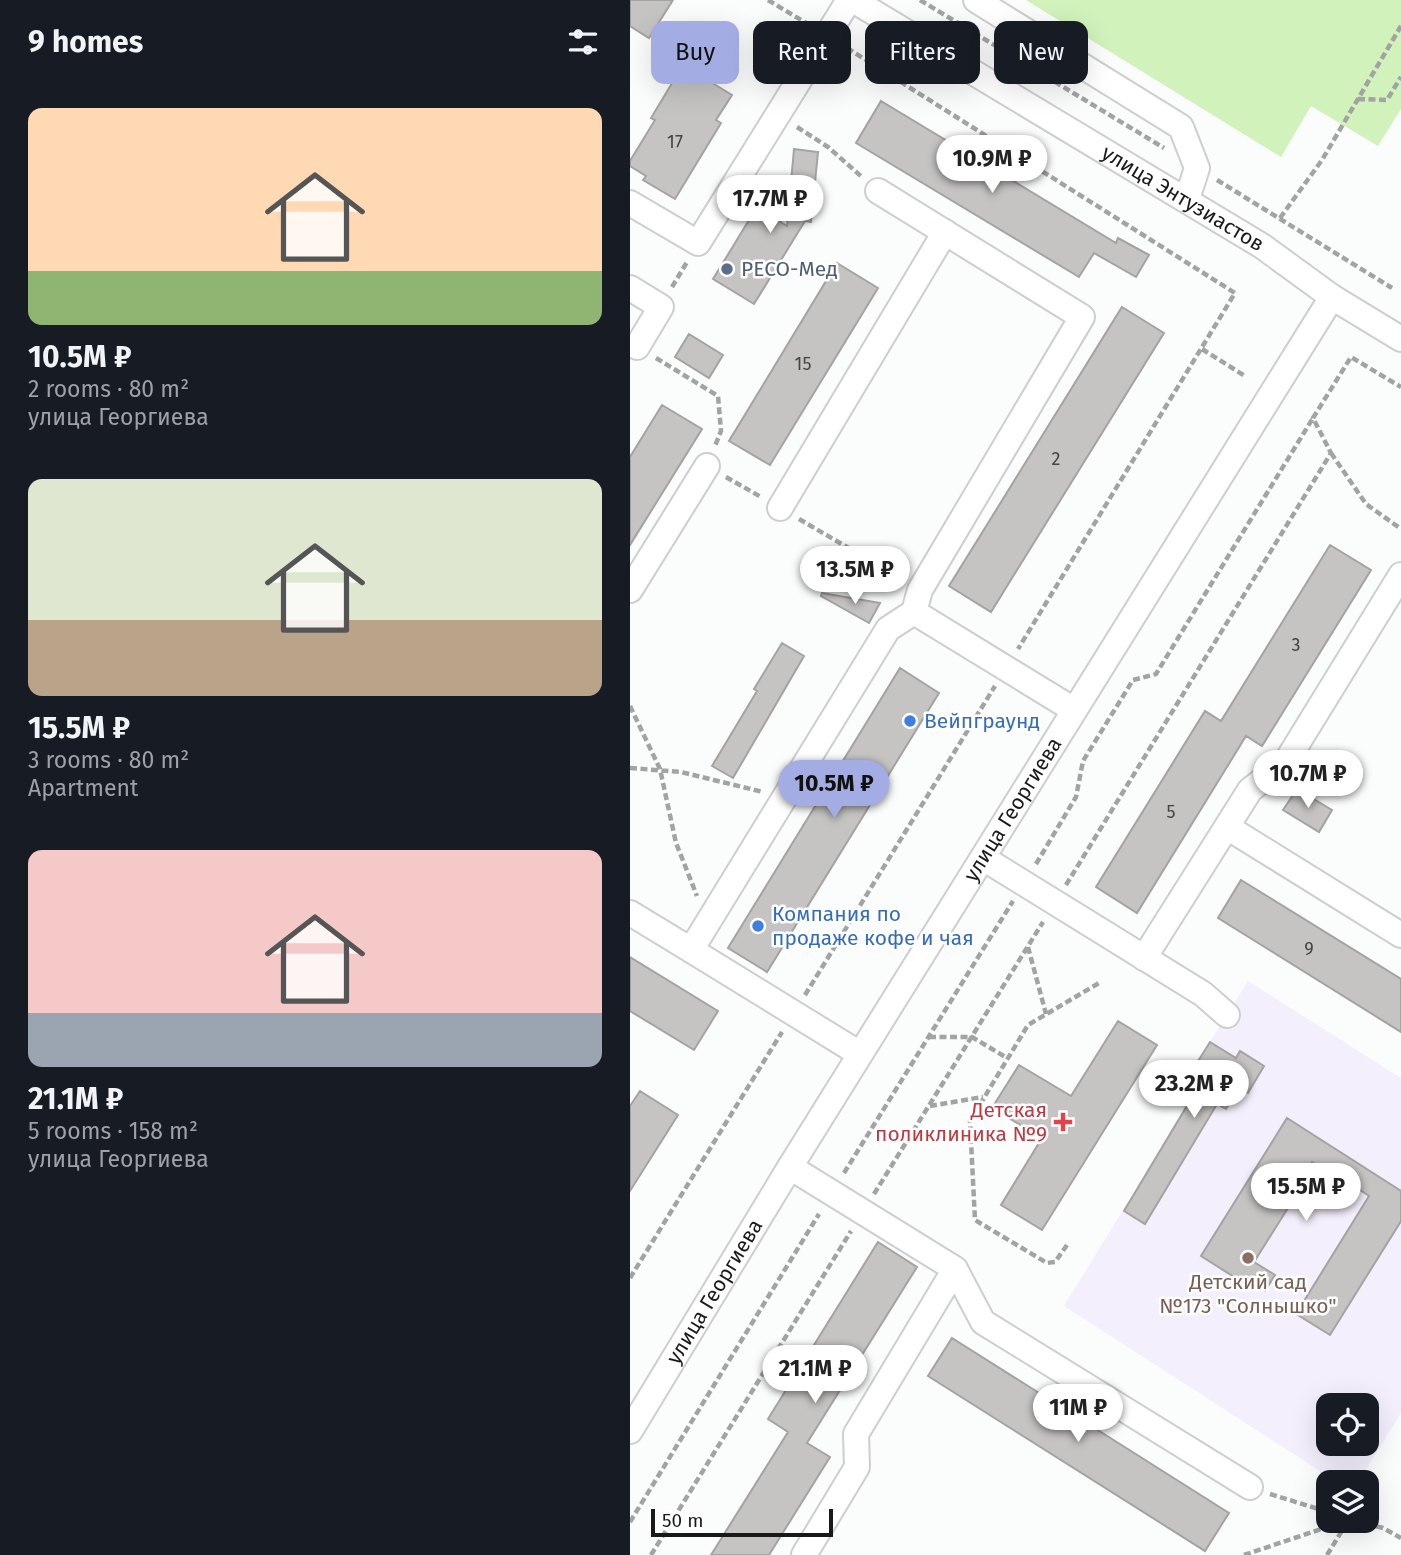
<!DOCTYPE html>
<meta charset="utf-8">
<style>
:root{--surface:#171b24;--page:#20242c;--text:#f1f3f6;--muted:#9ea1a6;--accent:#a3ade3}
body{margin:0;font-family:"Fira Sans",sans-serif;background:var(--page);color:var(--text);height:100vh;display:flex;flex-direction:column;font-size:26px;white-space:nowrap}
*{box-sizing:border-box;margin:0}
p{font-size:23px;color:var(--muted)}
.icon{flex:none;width:38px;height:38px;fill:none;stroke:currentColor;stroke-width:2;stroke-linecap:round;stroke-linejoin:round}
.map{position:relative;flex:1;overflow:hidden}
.panel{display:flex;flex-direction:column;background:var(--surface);width:630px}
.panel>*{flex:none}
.guide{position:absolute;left:21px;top:21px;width:644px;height:63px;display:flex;gap:14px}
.fabs{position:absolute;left:686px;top:1393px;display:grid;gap:14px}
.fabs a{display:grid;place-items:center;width:63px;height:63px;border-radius:14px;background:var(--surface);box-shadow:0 7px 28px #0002;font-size:35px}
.scale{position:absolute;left:21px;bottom:18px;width:182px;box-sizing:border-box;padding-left:7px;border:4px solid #191919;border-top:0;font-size:19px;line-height:24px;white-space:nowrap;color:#191919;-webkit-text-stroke:5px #fff;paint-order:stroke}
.price{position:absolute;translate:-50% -60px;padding:0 16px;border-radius:24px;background:#fff;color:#222;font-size:23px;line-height:46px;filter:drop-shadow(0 2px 4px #0008)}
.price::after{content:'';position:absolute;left:50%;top:42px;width:21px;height:16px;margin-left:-10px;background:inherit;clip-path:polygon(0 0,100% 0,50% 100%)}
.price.on{background:var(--accent);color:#111}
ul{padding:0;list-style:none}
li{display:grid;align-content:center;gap:14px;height:371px;padding:0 28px}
li span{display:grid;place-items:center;height:217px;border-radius:14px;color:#555}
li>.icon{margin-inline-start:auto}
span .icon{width:126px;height:126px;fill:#fffc;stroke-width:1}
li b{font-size:30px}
h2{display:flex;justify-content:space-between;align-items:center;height:84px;padding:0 28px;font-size:30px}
.pill{padding:0 24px;border-radius:14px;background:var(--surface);box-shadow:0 7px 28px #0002;font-size:24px;line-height:63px}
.pill.on{background:var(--accent);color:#111}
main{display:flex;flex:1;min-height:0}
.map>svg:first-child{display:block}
.education{fill:#f4effc;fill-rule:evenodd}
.green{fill:#d1f2bb}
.building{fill:#c5c4c3;stroke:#a4a3a2;stroke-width:2}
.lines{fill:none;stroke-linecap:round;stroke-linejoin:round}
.minor-casing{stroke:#cdcecf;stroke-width:28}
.path{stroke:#a2a3a3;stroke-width:4.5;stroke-dasharray:7 3.5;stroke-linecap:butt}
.minor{stroke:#fff;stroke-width:24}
.service-dot{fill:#5c6f8a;stroke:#fff;stroke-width:2.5}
.shop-dot{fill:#3f7fe0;stroke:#fff;stroke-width:2.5}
.health-dot{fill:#e0444e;stroke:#fff;stroke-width:2.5}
.education-dot{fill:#8d6e63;stroke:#fff;stroke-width:2.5}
.labels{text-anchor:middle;stroke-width:5;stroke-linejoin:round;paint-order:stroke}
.number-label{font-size:18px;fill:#444}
.street-label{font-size:21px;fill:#191919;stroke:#fff}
.service-label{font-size:21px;fill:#4e5e75;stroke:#fff;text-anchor:start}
.shop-label{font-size:21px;fill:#366cbe;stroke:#fff;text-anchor:start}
.health-label{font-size:21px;fill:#be3a42;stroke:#fff;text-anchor:end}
.education-label{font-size:21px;fill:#785e54;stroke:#fff}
</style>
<main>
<section class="panel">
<h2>9 homes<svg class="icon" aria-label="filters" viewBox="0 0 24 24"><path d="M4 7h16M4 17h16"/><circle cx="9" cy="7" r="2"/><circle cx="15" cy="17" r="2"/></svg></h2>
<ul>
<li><span style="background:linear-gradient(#ffd9b3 75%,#8fb573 0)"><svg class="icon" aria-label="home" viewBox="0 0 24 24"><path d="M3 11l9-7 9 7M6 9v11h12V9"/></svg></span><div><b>10.5M ₽</b><p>2 rooms · 80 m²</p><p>улица Георгиева</p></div></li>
<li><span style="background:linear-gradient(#dfe7d0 65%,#b9a48a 0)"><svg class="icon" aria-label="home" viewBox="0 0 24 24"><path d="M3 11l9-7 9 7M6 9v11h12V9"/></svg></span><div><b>15.5M ₽</b><p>3 rooms · 80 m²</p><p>Apartment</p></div></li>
<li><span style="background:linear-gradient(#f6c9c9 75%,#9aa5b1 0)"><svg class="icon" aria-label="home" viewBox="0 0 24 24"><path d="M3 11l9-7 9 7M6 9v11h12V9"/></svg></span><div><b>21.1M ₽</b><p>5 rooms · 158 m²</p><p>улица Георгиева</p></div></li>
</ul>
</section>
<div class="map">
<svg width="771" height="1555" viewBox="0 0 771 1555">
<rect width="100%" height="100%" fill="#fbfcfc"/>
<path class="education" d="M618 981 771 1078V1413L728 1482H707L434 1306 567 1090 555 1082ZM698 1405H737V1444H698Z"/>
<path class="green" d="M396 0H771V109L748 146 681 106 651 157Z"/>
<path class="building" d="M0 0H43L19 38 0 26Z
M53 65 102 95 86 120 91 123 45 199 13 180 16 176 0 166V161L25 120 21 118Z
M251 101 486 243 488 238 519 255 506 277 464 253 449 277 226 143Z
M164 149 188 152 181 222 175 221 124 304 83 279 127 207 157 226Z
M207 263 248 288 140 465 99 441Z
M492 307 534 333 361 612 319 586Z
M59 334 93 355 79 378 45 357Z
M32 405 72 429 0 545V457Z
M700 545 741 570 632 746 616 736 507 913 466 887 575 711 591 721Z
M192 593 250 603 239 623 191 596Z
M152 643 174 656 103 778 82 766 127 691 124 689Z
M270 668 309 693 137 972 98 948Z
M667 789 702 810 689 832 653 810Z
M611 880 771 979V1032L588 918Z
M0 957 88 1011 64 1050 0 1011Z
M488 1021 527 1045 412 1230 371 1205 412 1138 362 1108 389 1065 441 1096Z
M580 1042 606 1058 610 1051 634 1066 618 1093 609 1088 596 1109 587 1104 515 1224 494 1211 567 1089 555 1082Z
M10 1091 48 1115 0 1191V1106Z
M657 1118 771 1191V1221L700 1335 666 1314 739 1196 709 1176 707 1178 682 1162 659 1198 663 1200 624 1262 645 1275 635 1291 614 1278 612 1282 571 1256Z
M248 1242 287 1267 177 1443 200 1457 139 1555H81L158 1432 138 1419Z
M322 1338 599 1513 575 1551 298 1376Z"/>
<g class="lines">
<g class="minor-casing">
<g id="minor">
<path id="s1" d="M223 0 632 246 702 297 771 339"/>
<path d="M346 0 551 127 567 168 557 199"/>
<path d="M0 203 68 243 219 0"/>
<path d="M0 288 31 307 7 347"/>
<path d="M150 508 315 232"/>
<path d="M0 590 77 466"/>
<path d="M284 612 444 710"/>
<path d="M597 827 771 935"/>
<path d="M353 858 573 994 597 1015"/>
<path d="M0 913 61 950 258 629 284 612 290 590 452 317 248 191"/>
<path d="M61 950 230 1054"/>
<path d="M514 958 620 790 656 762 771 575"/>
<path d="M160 1167 325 1269 353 1322 620 1487"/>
<path id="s2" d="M0 1431 160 1167 702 297"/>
<path d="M174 1555 227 1467 226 1434 325 1269"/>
</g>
</g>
<path class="path" d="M138 0 176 23
M290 0 534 148
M217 48 605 293 388 649
M728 99 757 100 771 77
M167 127 198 147 232 177
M587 180 762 288
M650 218 692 160 771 26
M42 287 57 262
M572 349 615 376
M26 358 88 396 91 431 85 446
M701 453 736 504 771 529
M96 477 131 497
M169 519 270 578
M0 706 30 769 46 843 67 896
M0 768 51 772 133 792
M406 864 446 797 453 761 503 680 526 674 683 418
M436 885 701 453 683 418 721 357 771 387
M398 947 416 1014
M175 995 365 686
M299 1037H342L377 1058
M300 1106 353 1097
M214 1173 383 901
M244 1194 413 922
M437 1245 425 1262 417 1263 345 1220 340 1121 398 1025 469 983
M0 1278 152 1032
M640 1494 698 1512
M726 1521 753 1528 771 1538
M0 1522 189 1214
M21 1555 221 1231
M614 1555 715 1521
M697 1555 718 1521"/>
<use href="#minor" class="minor"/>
</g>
<circle class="service-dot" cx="97" cy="269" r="7"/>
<g class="shop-dot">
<circle cx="280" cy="721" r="7"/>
<circle cx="128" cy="926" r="7"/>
</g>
<path class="health-dot" d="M429.5 1111.5h7v7h7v7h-7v7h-7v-7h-7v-7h7z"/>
<circle class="education-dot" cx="618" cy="1258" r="7"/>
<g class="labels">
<g class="number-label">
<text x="45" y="148">17</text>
<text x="173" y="370">15</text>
<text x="426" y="465">2</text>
<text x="666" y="651">3</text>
<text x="541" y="818">5</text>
<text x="679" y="955">9</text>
</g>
<g class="street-label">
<text dy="7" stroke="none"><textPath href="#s1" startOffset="385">улица Энтузиастов</textPath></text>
<text dy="7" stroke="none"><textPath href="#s2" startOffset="730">улица Георгиева</textPath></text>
<text dy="7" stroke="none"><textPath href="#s2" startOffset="163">улица Георгиева</textPath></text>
</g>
<g class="service-label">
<text x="111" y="276">РЕСО-Мед</text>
</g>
<g class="shop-label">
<text x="294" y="728">Вейпграунд</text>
<text x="142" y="921">Компания по<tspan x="142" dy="24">продаже кофе и чая</tspan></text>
</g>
<g class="health-label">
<text x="417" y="1117">Детская<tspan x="417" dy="24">поликлиника №9</tspan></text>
</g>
<g class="education-label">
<text x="618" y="1289">Детский сад<tspan x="618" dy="24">№173 "Солнышко"</tspan></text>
</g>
</g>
</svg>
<div class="fabs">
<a><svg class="icon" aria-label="locate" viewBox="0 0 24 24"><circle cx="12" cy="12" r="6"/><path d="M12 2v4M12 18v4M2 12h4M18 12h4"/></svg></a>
<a><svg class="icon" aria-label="layers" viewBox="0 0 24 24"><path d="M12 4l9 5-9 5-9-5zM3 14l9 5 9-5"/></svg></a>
</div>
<div class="scale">50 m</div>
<b class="price" style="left:362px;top:195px">10.9M ₽</b>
<b class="price" style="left:140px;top:235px">17.7M ₽</b>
<b class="price" style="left:225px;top:606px">13.5M ₽</b>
<b class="price" style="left:678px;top:810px">10.7M ₽</b>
<b class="price on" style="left:204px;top:820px">10.5M ₽</b>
<b class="price" style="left:564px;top:1120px">23.2M ₽</b>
<b class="price" style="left:676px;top:1223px">15.5M ₽</b>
<b class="price" style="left:185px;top:1405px">21.1M ₽</b>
<b class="price" style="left:448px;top:1444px">11M ₽</b>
<div class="guide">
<a class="pill on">Buy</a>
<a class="pill">Rent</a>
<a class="pill">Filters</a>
<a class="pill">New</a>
</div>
</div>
</main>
